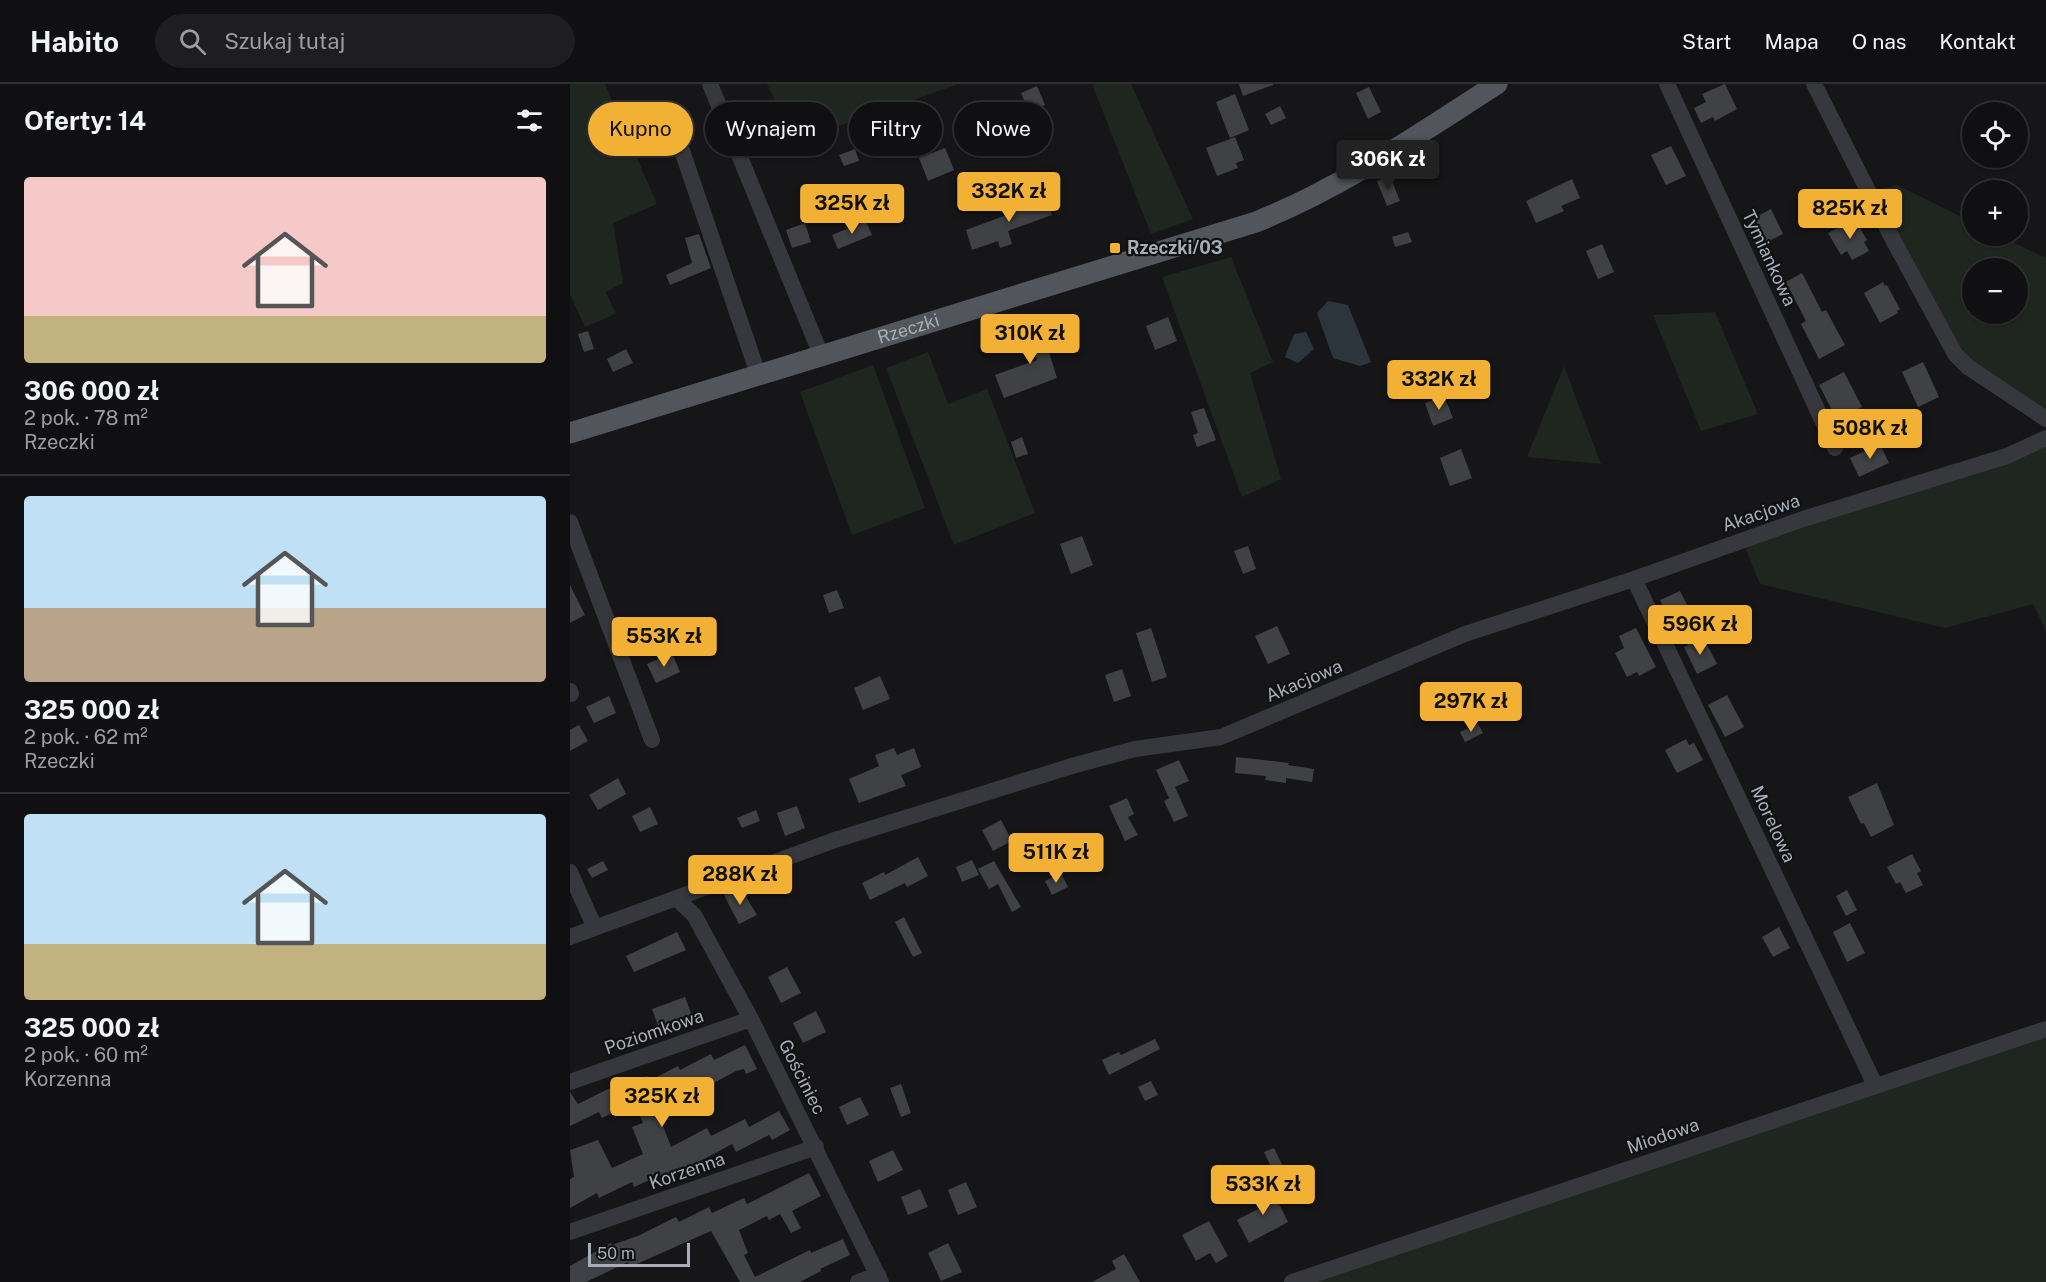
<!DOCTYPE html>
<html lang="pl">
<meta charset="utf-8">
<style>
:root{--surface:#101012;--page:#1e1e20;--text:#f1f3f6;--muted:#9c9d9f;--line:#303032;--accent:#f2b134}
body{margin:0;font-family:"Public Sans",sans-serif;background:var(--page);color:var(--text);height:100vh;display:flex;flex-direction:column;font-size:22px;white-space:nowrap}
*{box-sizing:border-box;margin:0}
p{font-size:20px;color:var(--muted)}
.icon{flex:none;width:33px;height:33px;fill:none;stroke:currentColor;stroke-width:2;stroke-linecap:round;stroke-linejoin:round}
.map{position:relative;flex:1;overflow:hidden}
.panel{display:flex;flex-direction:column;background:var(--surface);width:570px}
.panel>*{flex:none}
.hud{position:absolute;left:18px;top:18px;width:570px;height:54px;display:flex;gap:12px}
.buttons{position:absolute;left:1392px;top:18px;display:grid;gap:12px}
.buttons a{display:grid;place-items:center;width:66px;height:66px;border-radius:50%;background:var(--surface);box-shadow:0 2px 4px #0004,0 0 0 2px var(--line);font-size:30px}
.scale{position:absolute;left:18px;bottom:15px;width:102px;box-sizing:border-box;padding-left:6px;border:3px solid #a8adb8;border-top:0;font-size:16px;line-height:21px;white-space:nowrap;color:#a8adb8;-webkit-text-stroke:4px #111113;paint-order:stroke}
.price{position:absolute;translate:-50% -51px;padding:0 14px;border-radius:6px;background:var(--accent);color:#111;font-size:20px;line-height:39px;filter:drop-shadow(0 2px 3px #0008)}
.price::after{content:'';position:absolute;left:50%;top:36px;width:18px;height:14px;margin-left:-9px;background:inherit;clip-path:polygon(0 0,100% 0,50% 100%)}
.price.current{background:#222;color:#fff}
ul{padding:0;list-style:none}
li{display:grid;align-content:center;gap:12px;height:318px;padding:0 24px}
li+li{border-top:2px solid var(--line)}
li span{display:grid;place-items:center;height:186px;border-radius:6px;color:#555}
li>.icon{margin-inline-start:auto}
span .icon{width:108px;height:108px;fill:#fffc;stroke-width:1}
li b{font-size:26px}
h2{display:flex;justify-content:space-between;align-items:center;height:72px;padding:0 24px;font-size:26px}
.chip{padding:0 21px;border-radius:27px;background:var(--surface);box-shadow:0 2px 4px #0004,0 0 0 2px var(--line);font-size:21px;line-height:54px}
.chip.current{background:var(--accent);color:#111}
header{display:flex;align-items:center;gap:36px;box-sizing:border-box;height:84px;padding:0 30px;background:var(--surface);border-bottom:2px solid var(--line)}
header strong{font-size:28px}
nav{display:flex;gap:33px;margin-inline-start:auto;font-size:21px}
.search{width:420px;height:54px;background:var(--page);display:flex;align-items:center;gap:15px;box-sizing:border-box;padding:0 21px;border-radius:33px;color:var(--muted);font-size:22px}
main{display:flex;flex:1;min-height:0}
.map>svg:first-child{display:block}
.green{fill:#1e261f;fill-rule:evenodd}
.water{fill:#2c353c}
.building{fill:#404145}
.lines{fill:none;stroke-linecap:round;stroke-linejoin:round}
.minor{stroke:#37383d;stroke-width:16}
.major{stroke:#53555c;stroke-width:21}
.poi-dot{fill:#f2b134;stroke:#111113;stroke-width:2}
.labels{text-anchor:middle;stroke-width:4.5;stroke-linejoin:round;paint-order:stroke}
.poi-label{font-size:18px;font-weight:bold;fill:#a8adb8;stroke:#111113;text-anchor:start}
.street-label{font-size:18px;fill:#a8adb8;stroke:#111113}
</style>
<header>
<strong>Habito</strong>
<div class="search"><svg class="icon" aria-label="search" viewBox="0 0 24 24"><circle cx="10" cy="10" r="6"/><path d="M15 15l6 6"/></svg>Szukaj tutaj</div>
<nav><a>Start</a><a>Mapa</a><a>O nas</a><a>Kontakt</a></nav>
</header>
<main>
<section class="panel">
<h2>Oferty: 14<svg class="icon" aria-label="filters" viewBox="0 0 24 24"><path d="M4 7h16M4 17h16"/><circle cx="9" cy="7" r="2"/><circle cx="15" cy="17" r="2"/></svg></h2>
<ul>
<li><span style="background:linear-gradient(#f6c9c9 75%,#c2b280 0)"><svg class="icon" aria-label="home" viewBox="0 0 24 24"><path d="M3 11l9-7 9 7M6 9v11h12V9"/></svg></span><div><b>306 000 zł</b><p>2 pok. · 78 m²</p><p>Rzeczki</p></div></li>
<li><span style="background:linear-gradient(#bfe0f5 60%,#b9a48a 0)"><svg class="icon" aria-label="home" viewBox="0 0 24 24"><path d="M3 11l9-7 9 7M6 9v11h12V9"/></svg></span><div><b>325 000 zł</b><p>2 pok. · 62 m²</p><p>Rzeczki</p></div></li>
<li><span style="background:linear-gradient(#bfe0f5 70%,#c2b280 0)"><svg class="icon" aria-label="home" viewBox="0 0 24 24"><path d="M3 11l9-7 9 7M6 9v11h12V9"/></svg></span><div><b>325 000 zł</b><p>2 pok. · 60 m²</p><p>Korzenna</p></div></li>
</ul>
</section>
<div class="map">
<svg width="1476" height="1198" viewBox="0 0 1476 1198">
<rect width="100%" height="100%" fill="#161618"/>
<path class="green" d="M0 0H35L87 120 43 139 53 199 36 208 46 230 15 243 0 210Z
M197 0H386V1L225 57Z
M522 0H561L623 135 581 150Z
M1327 101 1402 138V152H1430L1476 174V335L1398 283 1299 109ZM1402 184H1448V230H1402Z
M661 173 703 278 680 289 711 395 672 413 592 193Z
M1145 228 1188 330 1131 347 1083 231Z
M358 268 378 320 417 305 465 429 384 461 316 284Z
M303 281 355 424 282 451 230 308Z
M994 282 1031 380 957 373Z
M1476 354V547L1463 520 1375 544 1190 500 1172 456Z
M1476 945V1198H722Z"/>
<path class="water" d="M758 217 778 221 801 278 790 282 763 274 747 229Z
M736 248 744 265 728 279 715 273 724 250Z"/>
<path class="building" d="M669 0H703V1L673 12Z
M1155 0 1167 25 1145 37 1143 33 1131 39 1124 24 1136 18 1132 10Z
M467 2 475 21 459 28 451 9Z
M799 3 811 28 798 35 786 9Z
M665 10 679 46 660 54 646 18Z
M192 18 202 42 186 49 184 43 177 46 169 28Z
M710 22 716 34 701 41 695 30Z
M77 25 86 46 70 52 62 32Z
M212 50 219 65 207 70 200 55Z
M665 53 674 76 666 79 668 84 647 92 636 64Z
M1101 62 1116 92 1096 101 1081 71Z
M375 64 384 86 358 97 349 74Z
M285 65 289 77 274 82 269 71Z
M820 92 830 117 817 122 807 97Z
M1002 95 1010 114 991 122 994 127 966 139 956 117Z
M474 110 482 131 438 147 442 160 430 164 428 157 402 166 396 146 447 127 445 120Z
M1201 125 1213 150 1193 160 1184 142 1187 141 1184 134Z
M1285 135 1297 156 1294 158 1299 167 1282 176 1277 167 1271 171 1258 149Z
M296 137 302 151 268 165 262 151Z
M235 139 241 158 222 164 216 146Z
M838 148 842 158 825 163 822 153Z
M129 150 141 184 100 201 96 191 122 179 115 154Z
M1032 160 1044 188 1028 195 1016 167Z
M1232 189 1252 228 1256 226 1275 261 1249 275 1231 240 1236 237 1216 198Z
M1313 198 1315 202 1317 201 1330 225 1327 227 1328 229 1310 239 1294 209Z
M598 233 607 257 585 266 576 242Z
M474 237 481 257 476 259 487 294 434 314 425 291 467 276 455 244Z
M18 247 24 265 14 268 8 250Z
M56 265 63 279 43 288 37 275Z
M1353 278 1369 313 1348 323 1332 288Z
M1274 288 1292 323 1267 336 1249 301Z
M874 312 883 334 863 342 855 319Z
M634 324 646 356 627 363 623 351 628 349 621 328Z
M452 353 458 370 446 374 441 358Z
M1310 360 1319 379 1289 393 1280 374Z
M891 365 902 394 880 402 870 374Z
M512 452 523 481 501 490 490 460Z
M678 462 686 485 673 490 664 467Z
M0 501 15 531 0 539Z
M267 506 274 524 259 529 253 511Z
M1110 507 1124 534 1104 544 1090 516Z
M1142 525 1150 541 1139 546 1132 530Z
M707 542 720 570 698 580 685 552Z
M581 544 597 593 582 598 566 549Z
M1066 544 1086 583 1069 592 1067 588 1057 593 1045 569 1054 564 1049 552Z
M1133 553 1147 580 1127 590 1114 563Z
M102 569 110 588 86 599 77 580Z
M552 585 561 612 544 618 535 591Z
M310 592 320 615 293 626 284 604Z
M1157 611 1174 643 1155 653 1138 621Z
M39 612 46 629 24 639 16 623Z
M908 640 913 649 895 658 890 648Z
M9 641 18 657 0 667V646Z
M1116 655 1119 661 1124 659 1133 676 1107 689 1095 666Z
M324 664 327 671 344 664 351 683 331 691 336 702 289 719 279 695 309 682 305 671Z
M666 673 719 679 718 681 744 685 742 698 716 694V699L695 696 696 692 665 689Z
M609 676 619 697 605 703 618 732 604 738 594 717 599 714 586 686Z
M48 694 56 710 28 726 19 711Z
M1307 699 1324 741 1301 753 1294 739 1291 740 1278 713Z
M557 714 564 730 558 733 568 751 555 757 539 722Z
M227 722 235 744 215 752 207 729Z
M80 723 88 740 70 748 62 732Z
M186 726 190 737 172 744 167 734Z
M431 736 442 757 423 767 412 746Z
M1342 770 1351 787 1347 789 1353 801 1336 809 1330 798 1326 800 1317 783Z
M348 773 358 792 337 803 335 799 300 816 292 799 314 788 315 791Z
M402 776 409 791 392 798 386 783Z
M33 777 38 786 22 794 17 785Z
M424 777 451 823 442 828 428 800 419 805 408 785Z
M491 789 498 803 482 811 475 797Z
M170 803 187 831 169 840 154 811Z
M1277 806 1287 826 1276 832 1266 812Z
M334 833 352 869 343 873 325 838Z
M1280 839 1295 869 1277 878 1263 848Z
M1209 843 1220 864 1203 873 1192 853Z
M107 848 116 866 64 888 56 872Z
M217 883 231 909 211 919 198 893Z
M115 913 122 932 89 944 82 925Z
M246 927 256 948 233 959 223 939Z
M585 955 590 965 539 991 532 976 549 968 551 971Z
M175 961 187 985 176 990 174 985 166 987 125 1009 134 1027 124 1032 112 1008 85 1021 101 1063 137 1044 141 1052 175 1035 179 1043 209 1027 220 1046 202 1056 199 1051 166 1068 162 1060 99 1094 97 1088 64 1103 62 1098 29 1114 27 1109 0 1124V1095L4 1093 0 1066 28 1056 42 1084 73 1070 62 1043 73 1039 64 1018 32 1034 29 1028 0 1042V1008L8 1020 40 1004 42 1008 77 992 79 997 108 982 110 986 141 970 144 976Z
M581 997 588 1011 575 1017 568 1003Z
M331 1000 341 1029 331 1033 320 1004Z
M290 1013 299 1031 277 1041 269 1023Z
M704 1064 718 1093 708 1098 694 1068Z
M323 1066 333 1086 308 1098 299 1077Z
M239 1089 251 1112 222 1127 231 1144 221 1149 210 1130 199 1136 197 1132 169 1146 178 1169 174 1171 185 1193 240 1166 241 1169 273 1155 280 1171 250 1185 251 1187 230 1198H170L141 1147 60 1183 58 1178 16 1198H0V1182L41 1159 42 1161 70 1151 106 1133 109 1138 139 1123 142 1129 174 1114 177 1120Z
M396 1098 407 1123 388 1131 378 1106Z
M699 1100 718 1138 679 1159 667 1136 692 1123 684 1108Z
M350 1105 358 1123 338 1131 331 1113Z
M639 1137 658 1172 646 1179 640 1169 626 1177 612 1151Z
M378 1159 392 1188 371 1197 358 1169Z
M554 1170 570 1198H522L546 1185 542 1177Z"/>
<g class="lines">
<path class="minor" d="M140 0 251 271
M1097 0 1265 364
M1244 0 1321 152 1385 270 1398 283 1476 335
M106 49 188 290
M0 438 82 656
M1064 495 1305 1001
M0 607 1 610
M0 788 25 844
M106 814 124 831 181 935 311 1198
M0 853 265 756 502 682 565 665 651 653 895 550 1064 495 1233 435 1437 372 1476 354
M0 998 181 935
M0 1148 246 1063
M288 1198 308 1191
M722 1198 1476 945"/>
<path class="major" id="s1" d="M0 349 686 138C773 103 849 50 927 0"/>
</g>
<rect class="poi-dot" x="539" y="158" width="12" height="12" rx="3"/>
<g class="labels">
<g class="poi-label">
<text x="557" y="170">Rzeczki/03</text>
</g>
<g class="street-label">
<text transform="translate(1199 174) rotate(65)" y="6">Tymiankowa</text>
<text dy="6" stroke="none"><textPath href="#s1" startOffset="354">Rzeczki</textPath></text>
<text transform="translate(1191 429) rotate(-19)" y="6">Akacjowa</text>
<text transform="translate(734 597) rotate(-23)" y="6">Akacjowa</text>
<text transform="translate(1203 740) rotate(65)" y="6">Morelowa</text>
<text transform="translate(84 948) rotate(-19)" y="6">Poziomkowa</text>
<text transform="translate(232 993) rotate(63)" y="6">Gościniec</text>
<text transform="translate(1093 1052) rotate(-19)" y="6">Miodowa</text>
<text transform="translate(117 1087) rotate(-19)" y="6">Korzenna</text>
</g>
</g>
</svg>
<div class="buttons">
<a><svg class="icon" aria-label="locate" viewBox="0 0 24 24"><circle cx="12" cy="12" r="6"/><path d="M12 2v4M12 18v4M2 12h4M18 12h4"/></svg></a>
<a>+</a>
<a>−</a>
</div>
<div class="scale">50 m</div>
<b class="price current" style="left:818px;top:107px">306K zł</b>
<b class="price" style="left:439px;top:139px">332K zł</b>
<b class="price" style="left:282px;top:151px">325K zł</b>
<b class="price" style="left:1280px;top:156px">825K zł</b>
<b class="price" style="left:460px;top:281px">310K zł</b>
<b class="price" style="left:869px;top:327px">332K zł</b>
<b class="price" style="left:1300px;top:376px">508K zł</b>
<b class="price" style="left:1130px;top:572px">596K zł</b>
<b class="price" style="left:94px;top:584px">553K zł</b>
<b class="price" style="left:901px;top:649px">297K zł</b>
<b class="price" style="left:486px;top:800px">511K zł</b>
<b class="price" style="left:170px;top:822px">288K zł</b>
<b class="price" style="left:92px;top:1044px">325K zł</b>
<b class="price" style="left:693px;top:1132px">533K zł</b>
<div class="hud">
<a class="chip current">Kupno</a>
<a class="chip">Wynajem</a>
<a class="chip">Filtry</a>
<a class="chip">Nowe</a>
</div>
</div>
</main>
